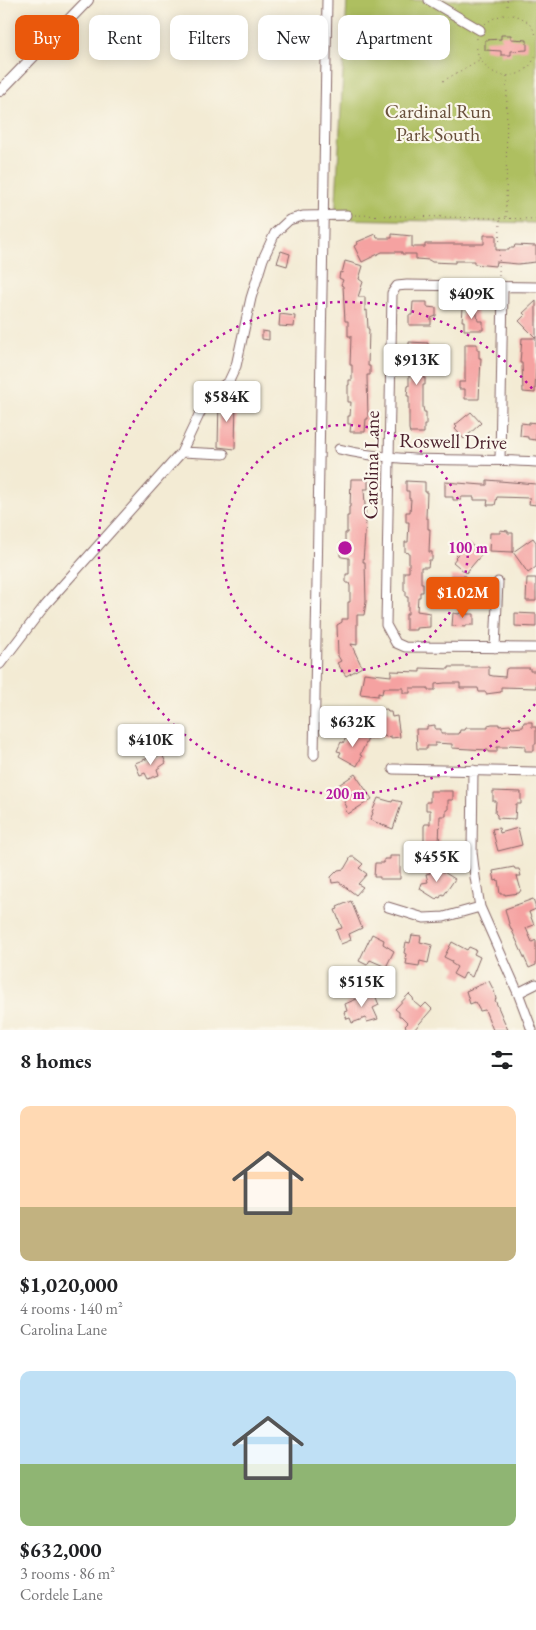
<!DOCTYPE html>
<meta charset="utf-8">
<style>
:root{--surface:#fff;--page:#f6f6f6;--text:#202124;--muted:#757577;--accent:#ea580c}
body{margin:0;font-family:"EB Garamond",serif;background:var(--page);color:var(--text);height:100vh;display:flex;flex-direction:column;font-size:19px;white-space:nowrap}
*{box-sizing:border-box;margin:0}
p{font-size:16px;color:var(--muted)}
.icon{flex:none;width:28px;height:28px;fill:none;stroke:currentColor;stroke-width:2;stroke-linecap:round;stroke-linejoin:round}
.map{position:relative;height:1030px;overflow:hidden}
.drawer{display:flex;flex-direction:column;background:var(--surface);flex:1}
.drawer>*{flex:none}
.hud{position:absolute;left:15px;top:15px;width:506px;height:45px;display:flex;gap:10px}
.price{position:absolute;translate:-50% -42px;padding:0 11px;border-radius:5px;background:#fff;color:#222;font-size:16px;line-height:32px;filter:drop-shadow(0 1px 2px #0008)}
.price::after{content:'';position:absolute;left:50%;top:30px;width:15px;height:11px;margin-left:-8px;background:inherit;clip-path:polygon(0 0,100% 0,50% 100%)}
.price.active{background:var(--accent);color:#fff}
ul{padding:0;list-style:none}
li{display:grid;align-content:center;gap:10px;height:265px;padding:0 20px}
li span{display:grid;place-items:center;height:155px;border-radius:10px;color:#555}
li>.icon{margin-inline-start:auto}
span .icon{width:90px;height:90px;fill:#fffc;stroke-width:1}
li b{font-size:21px}
h2{display:flex;justify-content:space-between;align-items:center;height:60px;padding:0 20px;font-size:21px}
.pill{padding:0 18px;border-radius:10px;background:var(--surface);box-shadow:0 2px 12px #0003;font-size:18px;line-height:45px}
.pill.active{background:var(--accent);color:#fff}
.map>svg:first-child{display:block}
.green{fill:#aebf61;stroke:#7c6f46}
.building{fill:#f5a2a1}
.lines{fill:none;stroke-linecap:round;stroke-linejoin:round}
.minor-casing{stroke:#856666;stroke-width:11}
.major-casing{stroke:#856666;stroke-width:12}
.path{stroke:#856666;stroke-width:1;stroke-dasharray:1 4;stroke-linecap:butt}
.minor{stroke:#fff;stroke-width:9}
.major{stroke:#fff;stroke-width:10}
.ring{fill:none;stroke:#b5179e;stroke-width:2.5;stroke-dasharray:2.5 5}
.labels{text-anchor:middle;stroke-width:4.5;stroke-linejoin:round;paint-order:stroke}
.park-label{font-size:20px;fill:#684f3b;stroke:#fbf7ec}
.street-label{font-size:20px;fill:#4a1f2b;stroke:#fbf7ec}
.centre{fill:#b5179e;stroke:#fbf7ec;stroke-width:2.5}
.ring-label{font-size:15px;text-anchor:middle;font-weight:bold;fill:#b5179e;stroke:#fbf7ec;stroke-width:4.5;stroke-linejoin:round;paint-order:stroke}
</style>
<div class="map">
<svg width="536" height="1030" viewBox="0 0 536 1030">
<rect width="100%" height="100%" fill="#fbf7ec"/>
<filter id="ink" filterUnits="userSpaceOnUse"><feTurbulence type="fractalNoise" baseFrequency=".02" numOctaves="2"/><feDisplacementMap in="SourceGraphic" scale="10" xChannelSelector="R" yChannelSelector="G"/><feConvolveMatrix kernelMatrix="1 2 1 2 8 2 1 2 1" color-interpolation-filters="sRGB"/></filter>
<filter id="wash" filterUnits="userSpaceOnUse"><feTurbulence type="fractalNoise" baseFrequency=".0096" numOctaves="4" result="noise"/><feDisplacementMap in="SourceGraphic" scale="20" xChannelSelector="R" yChannelSelector="G"/><feGaussianBlur stdDeviation="1.12" result="paint"/><feColorMatrix in="noise" values="0 0 0 0 0 0 0 0 0 0 0 0 0 0 0 0 0 1.4 0 .05"/><feComposite in="paint" operator="in"/></filter>
<g filter="url(#wash)">
<rect width="100%" height="100%" fill="#f3ebd4"/>
<path class="green" d="M347 0H536V223L335 219Z"/>
<g id="blocks">
<path class="building" d="M501 35H511V39L527 40V50L511 51V55H501V51L485 50V40L501 39Z
M376 234 377 238H392V234L412 236V247H425V244H484V235H496V250H509V248H514L515 245 536 246V262L518 264 496 262 495 266 474 264V261H455V263L432 262 429 260 416 259V254H402V252H382L362 262 354 246 358 244 357 242Z
M281 251 290 254 287 266 277 263Z
M345 261 363 266 359 279 363 282 358 297H365V311L367 310 368 329H369L368 366H370V375H367L368 419H366L365 432H350L351 424H348V416H350L351 402H348V385H349V380H352V365H350L351 336H348V321H345L343 286 341 285 343 280 339 278 340 272 342 273Z
M536 301V365L535 393 523 392 522 363H520L522 338H536L519 321 525 315 523 313Z
M413 302H427V307L436 308V316L431 318V325H409V315H412Z
M463 308 476 309 478 321H483V330H464V321H462Z
M280 314 295 316 294 327 279 326Z
M262 331 269 332V340L262 339Z
M409 342 428 343V362H423V378H425V385H423V407L424 412H426V425H424V433H410L409 429V396H407L408 386H409Z
M465 344H477V350H479V358H481L479 399H465V389H459V382H465Z
M219 398H236L235 449 218 447Z
M471 412 481 423 464 439 455 429 457 427 455 425Z
M529 422 536 423V440L528 439V437L520 436 521 423 529 424Z
M351 479H368V489H364L366 521 363 562H365L366 602 364 615H357V645L351 644 362 667 346 676 337 663 341 661 338 656 337 625 342 622V619H348V602H350V586L349 583H346V574H349V558L342 557 340 556V543L345 544V533H347V516H349V507H350Z
M487 480 536 484V505L529 504 530 498 497 497 495 505H487L488 500H474V497H461V500H453V497H445V482L483 485H487Z
M406 481 425 482V492H427L426 518H428V529H430L429 552H432V560H429L428 567H421V583H423V592H420V597H418L417 611 430 613V627L416 628V630H406V614H408V597H406V591H404V572H409V553L405 552V542H408L409 522H406V512H410L411 499H409V491H406Z
M500 530 508 531V533H513V552L489 551 490 533H500Z
M533 538 536 542V567L528 573 513 552Z
M469 543 482 554 466 573 453 562 456 558 455 557Z
M451 576H466V590H470V599L450 600V598H445V590H451Z
M527 578H536V601H526Z
M466 606V614H474V625H466V627L452 626 453 613 459 614Z
M515 613 536 614V627L515 626Z
M449 667H489V675L493 676 505 677 506 669 508 668H530V671H536V688L501 687V692L486 694V692H479L478 688H460V683H445L435 684V690H428V688H410V693H403V688H383L382 694 378 693V696L360 694 364 673 391 676V671L420 672V668L449 669Z
M387 709 388 712H391L392 717 397 716 400 737 391 738V736L386 737 383 735 370 738 367 718 373 717 372 711Z
M524 722H532V727H536V744H534V751H525V746L510 745 508 747H497V752H488V750L452 748V744L435 743V746H427V749H417L416 729H427V726L435 725V729H441V734H459L460 730H465L466 728H488V725L492 724H499V726L510 725 512 728 523 727Z
M353 731 368 739 360 755 362 756 357 766 339 756 341 752 337 751 341 742 343 743 347 736 350 737Z
M162 754 166 763 157 769 159 775 148 779 145 773 140 775 135 763 154 756 155 757Z
M355 774 372 799 348 814 345 809 347 807 344 802 345 799 337 786Z
M430 791H453V800H448V810H446V816H440L439 845 454 846 453 856 424 855V826L425 824H430V810H426V802H430Z
M493 791 521 792V804H516L515 819 497 818V815L495 813 496 801H493Z
M378 798 392 802 393 800 402 802 393 829 370 820 373 813 372 812Z
M499 828 500 833 518 828 522 845 498 851 492 829Z
M390 856H400V879H380V877H374L375 863H384V859H390Z
M351 857H354L363 864 359 868 367 874 358 884 363 887 356 895 339 882 332 883 331 877 338 870 344 869Z
M434 866 455 879 444 895 442 894 440 898 438 897 436 899 420 889 422 883 428 882 426 874 430 873Z
M514 867 515 869H519L521 876H517L521 890 519 893 505 895V894H500L498 880 495 881 493 871Z
M533 899 536 909 529 912 534 925 526 928 532 942 536 940V965L529 968 509 924 505 909Z
M351 901 362 928 349 934 351 940 341 944 336 930 342 928 335 910 338 909 337 907Z
M372 934 384 940 383 944 394 951 386 967 370 960 367 965 359 961Z
M412 935 421 936 420 942 432 945 428 963 420 961 419 966 406 964 407 959H405L406 954 404 953 406 942 410 943Z
M452 942 467 950 469 947 476 950 474 954 480 957 472 977 465 973 462 979 453 974 457 967 451 963 452 961 444 957Z
M489 981 494 991 496 999 495 1000 508 1030H493L485 1010 480 1011 475 1002 470 1004 466 991Z
M367 991 370 997 375 995 379 1005 373 1008 378 1019 367 1022 365 1018 352 1023 350 1018 347 1019 344 1012 347 1011 345 1004 361 997 360 994Z
M409 994 413 998 414 1002 421 1008 426 1003 432 1009 414 1030H409L405 1026 408 1023 401 1016H399V1012L395 1009Z"/>
</g>
</g>
<g filter="url(#ink)">
<use href="#blocks" fill-opacity="0" stroke="#856666" stroke-width="1"/>
<g class="lines">
<g class="minor-casing">
<path id="minor" d="M429 0 480 30
M536 287 407 285 397 286 392 293 386 625 396 643 405 647 536 648
M339 449C403 465 471 457 536 462
M182 452 224 454
M500 460 503 288
M495 648 498 582
M0 664 46 604 181 453 207 398 229 381 236 366 251 298 263 259 275 233 289 220 303 216 347 215
M314 755 327 0
M393 769 536 772
M473 770 472 852 475 877 480 907 518 993 532 1030
M388 907 424 918 444 917 480 907
M518 993 536 984"/>
</g>
<g class="major-casing">
<path id="major" d="M0 91 88 0"/>
</g>
<path class="path" d="M507 0V14
M485 24C503 9 527 12 536 35
M477 38C471 77 524 91 536 54
M443 81 479 60
M355 215 536 219
M506 217 507 76
M499 276 500 219"/>
<use href="#minor" class="minor"/>
<use href="#major" class="major"/>
</g>
</g>
<g class="ring">
<circle cx="345" cy="548" r="123"/>
<path d="M535 704A246 246 0 1 1 535 392"/>
</g>
<g class="labels">
<g class="park-label">
<text x="438" y="118">Cardinal Run<tspan x="438" dy="23">Park South</tspan></text>
</g>
<g class="street-label">
<text transform="translate(453 441) rotate(1)" y="7">Roswell Drive</text>
<text transform="translate(371 465) rotate(-89)" y="7">Carolina Lane</text>
</g>
</g>
<circle cx="345" cy="548" r="8" class="centre"/>
<g class="ring-label">
<text x="468" y="553">100 m</text>
<text x="345" y="799">200 m</text>
</g>
</svg>
<b class="price" style="left:472px;top:320px">$409K</b>
<b class="price" style="left:417px;top:386px">$913K</b>
<b class="price" style="left:227px;top:423px">$584K</b>
<b class="price active" style="left:463px;top:619px">$1.02M</b>
<b class="price" style="left:353px;top:748px">$632K</b>
<b class="price" style="left:151px;top:766px">$410K</b>
<b class="price" style="left:437px;top:883px">$455K</b>
<b class="price" style="left:362px;top:1008px">$515K</b>
<div class="hud">
<a class="pill active">Buy</a>
<a class="pill">Rent</a>
<a class="pill">Filters</a>
<a class="pill">New</a>
<a class="pill">Apartment</a>
</div>
</div>
<section class="drawer">
<h2>8 homes<svg class="icon" aria-label="filters" viewBox="0 0 24 24"><path d="M4 7h16M4 17h16"/><circle cx="9" cy="7" r="2"/><circle cx="15" cy="17" r="2"/></svg></h2>
<ul>
<li><span style="background:linear-gradient(#ffd9b3 65%,#c2b280 0)"><svg class="icon" aria-label="home" viewBox="0 0 24 24"><path d="M3 11l9-7 9 7M6 9v11h12V9"/></svg></span><div><b>$1,020,000</b><p>4 rooms · 140 m²</p><p>Carolina Lane</p></div></li>
<li><span style="background:linear-gradient(#bfe0f5 60%,#8fb573 0)"><svg class="icon" aria-label="home" viewBox="0 0 24 24"><path d="M3 11l9-7 9 7M6 9v11h12V9"/></svg></span><div><b>$632,000</b><p>3 rooms · 86 m²</p><p>Cordele Lane</p></div></li>
</ul>
</section>
